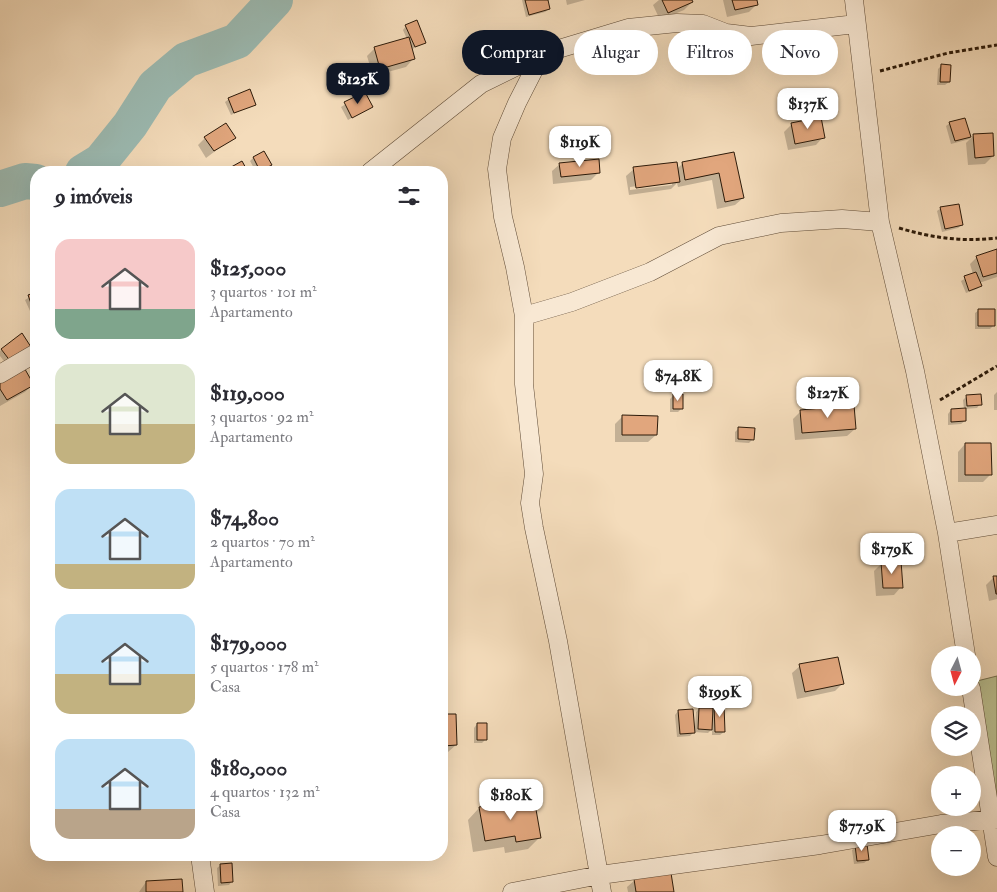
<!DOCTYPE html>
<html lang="pt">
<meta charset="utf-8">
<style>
:root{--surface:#fff;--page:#f2f2f3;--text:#2b2b33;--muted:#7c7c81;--accent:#111827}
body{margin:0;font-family:"IM FELL Double Pica",serif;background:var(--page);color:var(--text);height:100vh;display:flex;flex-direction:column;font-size:19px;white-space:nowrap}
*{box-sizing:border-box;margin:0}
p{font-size:16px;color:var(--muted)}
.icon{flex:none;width:28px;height:28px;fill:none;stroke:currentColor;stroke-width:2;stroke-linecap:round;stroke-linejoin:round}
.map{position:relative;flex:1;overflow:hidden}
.drawer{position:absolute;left:30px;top:166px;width:418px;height:695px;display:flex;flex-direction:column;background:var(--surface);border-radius:20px;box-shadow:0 5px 20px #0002}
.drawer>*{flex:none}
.guide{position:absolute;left:462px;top:30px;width:459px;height:45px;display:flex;gap:10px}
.needle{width:32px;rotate:186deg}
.controls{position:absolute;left:931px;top:646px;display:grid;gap:10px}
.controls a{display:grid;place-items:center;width:50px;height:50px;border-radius:50%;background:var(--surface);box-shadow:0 5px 20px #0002;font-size:25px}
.price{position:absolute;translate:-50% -42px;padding:0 11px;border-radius:10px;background:#fff;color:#222;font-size:16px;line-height:32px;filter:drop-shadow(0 1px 2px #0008)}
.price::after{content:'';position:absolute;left:50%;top:30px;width:15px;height:11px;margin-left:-8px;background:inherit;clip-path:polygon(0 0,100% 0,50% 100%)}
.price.current{background:var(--accent);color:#fff}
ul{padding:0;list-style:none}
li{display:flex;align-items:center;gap:15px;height:125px;padding:0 25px}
li span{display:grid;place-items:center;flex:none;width:140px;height:100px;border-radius:15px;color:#555}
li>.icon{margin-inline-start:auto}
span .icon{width:60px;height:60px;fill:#fffc;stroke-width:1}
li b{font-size:21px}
h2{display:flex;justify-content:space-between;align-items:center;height:60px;padding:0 25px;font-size:21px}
.tag{padding:0 18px;border-radius:22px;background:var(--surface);box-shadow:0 5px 20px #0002;font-size:18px;line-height:45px}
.tag.current{background:var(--accent);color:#fff}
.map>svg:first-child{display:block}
.green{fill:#bbc090;stroke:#746d4c}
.shadow{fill:#0003;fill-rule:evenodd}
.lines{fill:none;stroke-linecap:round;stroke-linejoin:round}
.river{stroke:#9cbbb3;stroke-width:36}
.building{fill:#e1a67d;stroke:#2c1a09}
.street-casing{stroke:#5e4a36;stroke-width:19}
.path{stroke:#2c1a09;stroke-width:3;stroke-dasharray:4 2.5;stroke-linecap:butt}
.street{stroke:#f8e8d3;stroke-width:18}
</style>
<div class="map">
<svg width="997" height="892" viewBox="0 0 997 892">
<rect width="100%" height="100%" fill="#f4dcbb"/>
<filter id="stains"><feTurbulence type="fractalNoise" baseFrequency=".004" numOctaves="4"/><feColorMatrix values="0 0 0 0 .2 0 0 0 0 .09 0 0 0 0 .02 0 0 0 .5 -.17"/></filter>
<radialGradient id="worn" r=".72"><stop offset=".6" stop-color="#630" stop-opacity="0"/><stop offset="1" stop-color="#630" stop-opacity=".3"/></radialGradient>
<path class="green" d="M997 676V827L973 682Z"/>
<path class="shadow" d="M546 0 549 9 545 12 526 17 522 0Z
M566 0H585L567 5Z
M659 0H691L692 2 684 10 660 20 653 5Z
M723 0H755L757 4 749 12 727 17Z
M406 26 424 42 411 50 413 59 406 67 373 76 367 56 375 48 407 39 403 30Z
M474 42 490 52 487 56 474 59 471 45Z
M941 66 949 82 945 85H937L938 69Z
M364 93 371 107 348 120 341 107Z
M229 99 254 104 231 115 225 102Z
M964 119 970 139 973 136 993 156 985 164 968 165 966 143 970 139 951 144 946 126 950 123Z
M792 124 823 137 816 145 788 150 784 132Z
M234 137 206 158 198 145 205 138Z
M733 153 743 198 735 205 717 209 712 180 678 187 677 183 671 189 629 195 626 176 634 169H677L682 164ZM672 182V185L630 190V187Z
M253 158 271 165 256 172 250 161Z
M560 164 599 172 591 180 553 184 552 171Z
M941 208 962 225 958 228 942 232 937 211Z
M997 251V277L979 283 980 286 977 289 966 293 961 281 973 274 970 264 977 257Z
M36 293V309L30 311 25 300Z
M979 310 994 325 990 329H975V313Z
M21 335 7 365 0 356V351Z
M0 378 32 385 25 392 0 406Z
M997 392V410H994V395Z
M674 395 681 409 678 412H670V399Z
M967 396 980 404 977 408 964 409 965 421 961 424 948 425V414L951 410 964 409 963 400Z
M801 411 855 429 847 436 795 440 793 419Z
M623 416 656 435 648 442H615V424Z
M739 428 753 439 749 443 735 442V432Z
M965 444 990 475 983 482H958V452Z
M882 563 901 587 894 595 876 596 874 571Z
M994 577H997V599L989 601 986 585Z
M800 666 842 684 835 691 797 699 792 673Z
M715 707 724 732 720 735H712V729L708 733 694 732 690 736 677 737 675 715 678 711 695 727 696 712 699 709H712Z
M441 716 456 745 448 752 441 753Z
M477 724 485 740 482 743H474V728Z
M479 808 540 837 528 849 505 853 504 847 473 852 468 820Z
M856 846 868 860 864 863 854 864 852 850Z
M221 865 232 881 229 885 218 886 217 868Z
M635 880 672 892H628L627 887Z
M146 882 182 892H139Z"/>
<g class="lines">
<path class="river" d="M83 172 101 161 130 125 155 86 186 60 237 41 275 0
M0 189 25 181 36 182"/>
</g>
<path class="building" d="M525 0H548L550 9 529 15Z
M662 0H692L693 2 668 13Z
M732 0H757L758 5 735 10Z
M417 20 426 43 415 47 405 25Z
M409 37 415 59 380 69 374 47Z
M488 38 491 53 477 56 474 41Z
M941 64 951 65 950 82H940Z
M250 89 256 105 234 113 228 98Z
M365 92 373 107 352 118 344 102Z
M821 117 825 138 795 144 791 123Z
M965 118 971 137 955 141 949 122Z
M226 123 236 138 214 151 204 137Z
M993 133 994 156 975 158 973 134Z
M264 151 272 165 260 171 253 157Z
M734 152 744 198 725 202 719 173 685 180 682 162Z
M599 159 600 173 561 177 559 163Z
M242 161 248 172H225L224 171Z
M677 162 680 182 636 188 633 167Z
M959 204 963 225 945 229 940 207Z
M997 249V273L983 277 976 256Z
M976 272 982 286 969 291 964 276Z
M36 292V308L33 309 28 295Z
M978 309H995V326H978Z
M22 333 31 347 11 362 1 349Z
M22 364 34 385 7 400 0 389V376Z
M673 394H683V409H673Z
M981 394 982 405 967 406 966 395Z
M854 405 856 429 802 433 800 410Z
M966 408V421L951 422V409Z
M622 415 658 416 657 435H622Z
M738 427 755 428 754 440 738 439Z
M965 443H991L992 475H965Z
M901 561 903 588H883L881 562Z
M993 576H997V594H996Z
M838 657 844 684 805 692 799 664Z
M714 705H724L725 732H715Z
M699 708H713L712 730 698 729Z
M693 709 695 733 680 734 678 710Z
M441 714H456L457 745 443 746Z
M477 723H487V740H477Z
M441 776 445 797 441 798Z
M534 798 541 838 516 842 515 836 485 841 479 807Z
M867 844 869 860 857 861 855 845Z
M232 863 233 882 221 883 220 864Z
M671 873 674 892H636L634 879Z
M182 879 183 892H146V881Z"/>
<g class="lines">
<g class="street-casing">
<path id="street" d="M854 0 880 222 915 371 947 533 966 655
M542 54 517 103 502 138 497 169 503 217 515 267 524 316V384L534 474 530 503 534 528 558 641 602 892
M370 172 481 84 542 54 628 28 677 23 703 24 726 33 751 36 856 24
M524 316 572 302 650 272 719 236 781 223 842 219 880 222
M0 374 36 353
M947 533 997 525
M971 688 997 857
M200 855 205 892
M512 892 600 875 820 845 941 824 997 819"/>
</g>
<path class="path" d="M880 71 948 53 997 45
M899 228C933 238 962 242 997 238
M940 400 997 366"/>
<use href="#street" class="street"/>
</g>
<rect width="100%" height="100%" filter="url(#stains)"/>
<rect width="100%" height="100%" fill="url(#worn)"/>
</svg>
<div class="controls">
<a><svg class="needle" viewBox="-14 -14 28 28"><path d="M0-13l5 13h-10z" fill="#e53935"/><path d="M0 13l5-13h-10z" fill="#7c7c81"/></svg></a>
<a><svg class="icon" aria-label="layers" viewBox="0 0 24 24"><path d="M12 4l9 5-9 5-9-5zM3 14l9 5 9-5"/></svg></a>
<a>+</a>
<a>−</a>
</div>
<b class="price current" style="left:358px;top:105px">$125K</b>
<b class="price" style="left:808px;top:130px">$137K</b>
<b class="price" style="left:580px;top:168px">$119K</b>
<b class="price" style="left:678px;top:402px">$74.8K</b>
<b class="price" style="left:828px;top:419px">$127K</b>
<b class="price" style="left:892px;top:575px">$179K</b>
<b class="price" style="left:720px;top:718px">$199K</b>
<b class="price" style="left:511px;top:821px">$180K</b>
<b class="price" style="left:862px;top:852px">$77.9K</b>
<div class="guide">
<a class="tag current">Comprar</a>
<a class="tag">Alugar</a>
<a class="tag">Filtros</a>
<a class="tag">Novo</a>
</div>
<section class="drawer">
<h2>9 imóveis<svg class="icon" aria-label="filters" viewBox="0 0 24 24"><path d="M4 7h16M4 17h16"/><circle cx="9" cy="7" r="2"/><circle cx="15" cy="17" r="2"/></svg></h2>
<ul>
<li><span style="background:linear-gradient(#f6c9c9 70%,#7fa58c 0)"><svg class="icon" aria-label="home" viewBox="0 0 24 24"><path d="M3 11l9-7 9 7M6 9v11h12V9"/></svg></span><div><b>$125,000</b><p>3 quartos · 101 m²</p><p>Apartamento</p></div></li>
<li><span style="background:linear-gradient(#dfe7d0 60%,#c2b280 0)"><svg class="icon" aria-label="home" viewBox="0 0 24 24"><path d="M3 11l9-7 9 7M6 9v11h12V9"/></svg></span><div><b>$119,000</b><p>3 quartos · 92 m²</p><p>Apartamento</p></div></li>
<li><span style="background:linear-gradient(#bfe0f5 75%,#c2b280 0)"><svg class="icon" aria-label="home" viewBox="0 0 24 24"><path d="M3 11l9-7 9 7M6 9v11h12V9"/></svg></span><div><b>$74,800</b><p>2 quartos · 70 m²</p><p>Apartamento</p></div></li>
<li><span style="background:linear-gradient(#bfe0f5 60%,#c2b280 0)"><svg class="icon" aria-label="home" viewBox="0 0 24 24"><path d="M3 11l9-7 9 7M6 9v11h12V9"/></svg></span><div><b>$179,000</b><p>5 quartos · 178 m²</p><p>Casa</p></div></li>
<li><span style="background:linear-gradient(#bfe0f5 70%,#b9a48a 0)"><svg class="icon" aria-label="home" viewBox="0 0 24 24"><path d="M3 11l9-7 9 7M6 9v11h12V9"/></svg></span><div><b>$180,000</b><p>4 quartos · 132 m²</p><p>Casa</p></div></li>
</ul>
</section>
</div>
